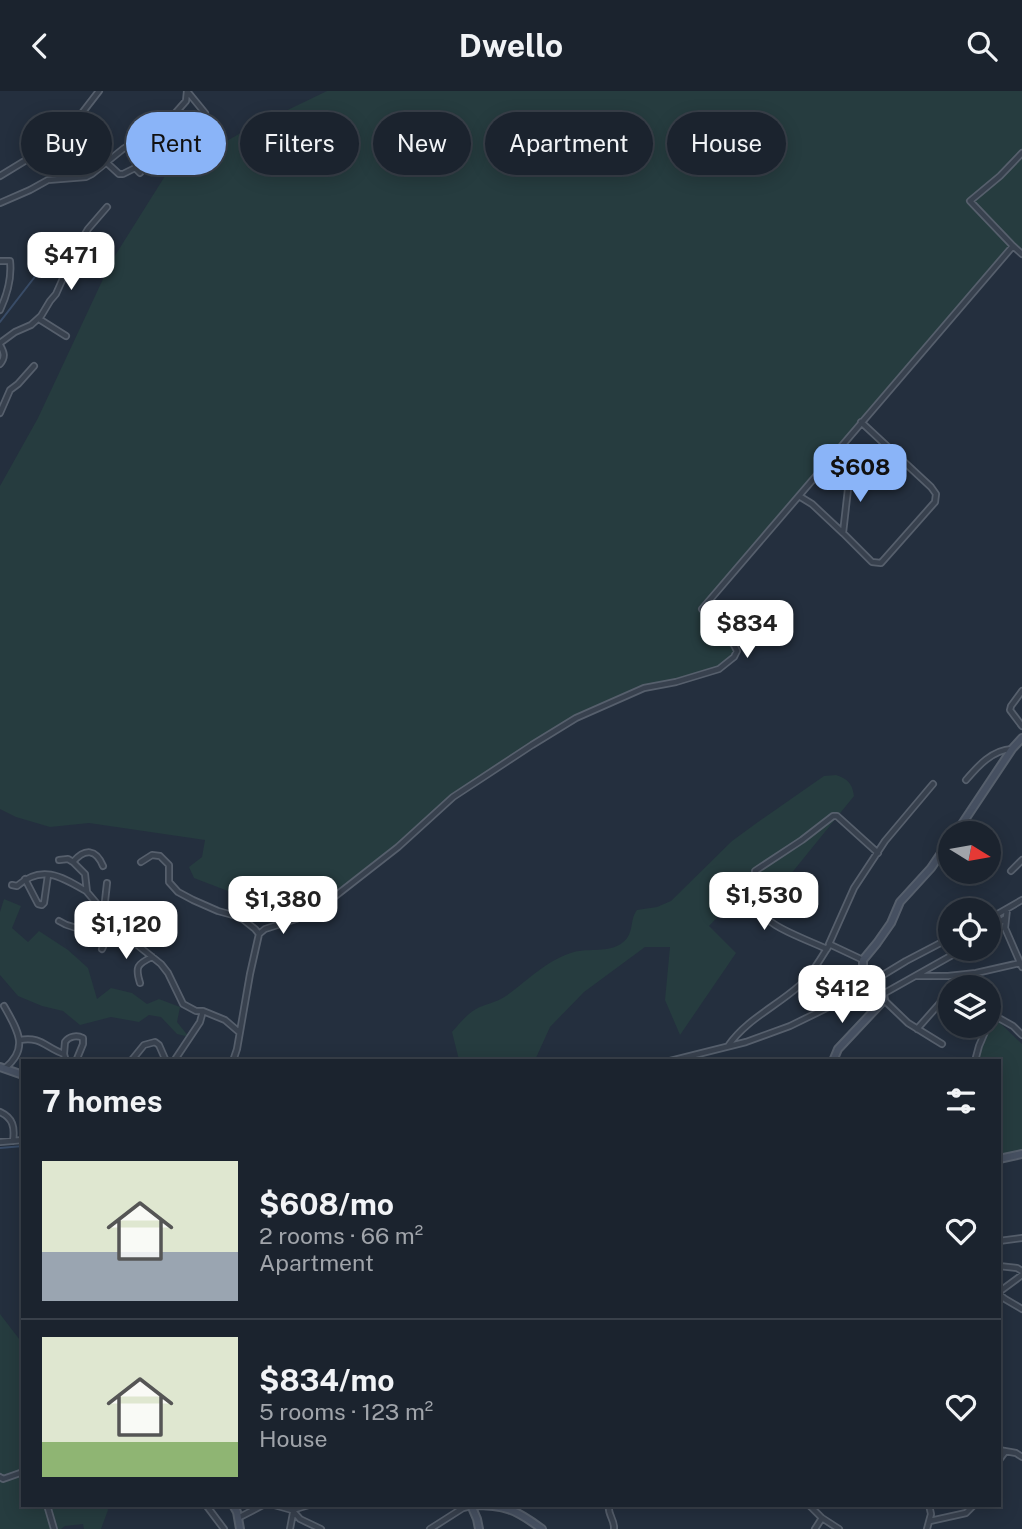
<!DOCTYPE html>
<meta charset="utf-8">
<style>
:root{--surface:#1b232e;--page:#282f3a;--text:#f1f3f6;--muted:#a0a4aa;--line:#39404a;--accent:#8ab4f8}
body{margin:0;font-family:"Public Sans",sans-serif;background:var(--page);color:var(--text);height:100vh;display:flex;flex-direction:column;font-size:26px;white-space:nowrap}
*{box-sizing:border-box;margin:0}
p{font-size:23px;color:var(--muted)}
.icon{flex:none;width:38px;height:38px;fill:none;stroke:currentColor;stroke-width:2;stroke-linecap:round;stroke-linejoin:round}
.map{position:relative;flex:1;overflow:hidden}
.details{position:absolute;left:21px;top:968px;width:980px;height:448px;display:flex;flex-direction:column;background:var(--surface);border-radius:0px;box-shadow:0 4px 18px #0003,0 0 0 2px var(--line)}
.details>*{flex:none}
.top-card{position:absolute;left:21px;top:21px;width:980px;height:63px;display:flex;gap:14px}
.needle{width:46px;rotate:101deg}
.controls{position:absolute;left:938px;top:730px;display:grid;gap:14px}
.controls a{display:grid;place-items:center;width:63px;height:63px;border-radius:50%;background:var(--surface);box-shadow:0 4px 18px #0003,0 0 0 2px var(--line);font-size:35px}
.price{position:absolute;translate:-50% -60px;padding:0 16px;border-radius:14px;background:#fff;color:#222;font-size:23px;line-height:46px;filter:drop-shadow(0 2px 4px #0008)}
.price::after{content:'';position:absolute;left:50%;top:42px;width:21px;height:16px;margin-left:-10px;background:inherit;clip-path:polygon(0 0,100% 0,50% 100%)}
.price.selected{background:var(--accent);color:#111}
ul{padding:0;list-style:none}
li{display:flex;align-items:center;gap:21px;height:175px;padding:0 21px}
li+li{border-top:2px solid var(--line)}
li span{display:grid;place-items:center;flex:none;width:196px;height:140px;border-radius:0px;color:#555}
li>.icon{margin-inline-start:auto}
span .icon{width:84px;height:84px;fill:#fffc;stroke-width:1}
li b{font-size:30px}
h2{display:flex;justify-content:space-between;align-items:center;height:84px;padding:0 21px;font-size:30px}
.tag{padding:0 24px;border-radius:32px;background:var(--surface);box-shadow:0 4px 18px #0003,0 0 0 2px var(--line);font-size:24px;line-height:63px}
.tag.selected{background:var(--accent);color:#111}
header{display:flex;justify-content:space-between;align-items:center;height:91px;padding:0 21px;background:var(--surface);font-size:32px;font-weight:700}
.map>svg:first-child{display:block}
.green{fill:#263c3f}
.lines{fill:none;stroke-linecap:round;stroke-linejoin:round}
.stream{stroke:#394c67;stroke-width:2}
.street-casing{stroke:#565f6c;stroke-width:8}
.secondary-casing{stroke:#565f6c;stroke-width:10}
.street{stroke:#38414e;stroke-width:4.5}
.secondary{stroke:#465061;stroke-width:6}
</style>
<header><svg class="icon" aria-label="back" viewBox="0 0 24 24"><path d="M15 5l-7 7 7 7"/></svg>Dwello<svg class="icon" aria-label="search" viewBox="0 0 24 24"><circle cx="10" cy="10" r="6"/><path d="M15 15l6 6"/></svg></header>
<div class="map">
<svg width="1022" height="1438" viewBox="0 0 1022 1438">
<rect width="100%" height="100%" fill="#242f3e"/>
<path class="green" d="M327 0H1022V163L1013 155 702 518 737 560 734 566 719 578 651 595 576 627 453 706 320 817 296 828 275 818 194 787 189 776 202 766 205 749 89 732 50 736 16 726 0 718V395L38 327 111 171 165 85 246 39Z
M836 684C848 688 852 692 854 705L786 789 753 819 731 812 709 835 736 862 680 944 665 909 670 856H645L584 901 550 936 535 969H459L452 941C460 932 466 924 476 918 485 913 496 912 506 905 527 890 548 868 574 861 589 857 609 862 622 852 635 843 629 829 637 819L657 816 671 810 732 750 758 731 824 685Z
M4 808 21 815 12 837 28 851 39 840 68 859 88 877 97 908 111 897 132 902 147 913 159 908 180 916 177 931 189 946 177 943 161 926 149 924 139 931 111 926 80 934 63 920 42 915 18 905 0 884V821Z
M995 927 1022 953V1062L999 1066V970H978L981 959 982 947Z
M0 1223 23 1253V1414H107L108 1419 101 1438H84L83 1433 65 1435 61 1438H0Z"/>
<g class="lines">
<path class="stream" d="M0 231 37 183
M0 1057 23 1055"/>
<g class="street-casing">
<path id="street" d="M187 0 205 22
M155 37 163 53 175 64
M1022 62 1000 85 970 110 1013 155 1022 163
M107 72 119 83H123L135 77 140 82
M0 85 59 49 72 35 99 0
M0 112 30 99 48 89 86 86 92 83 123 58 171 27 186 10 187 0
M0 170H10C12 188 7 204 0 219
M39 228 66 245
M0 252 15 241 31 234 41 225 50 210 56 203 64 185 65 177 88 138 107 116
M0 254C4 261 6 266 0 273
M0 322 10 299 18 293 34 275
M828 371 846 393 848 398 843 442 872 471 881 472 935 411 936 403 931 396 861 331
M799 405 812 413 843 442
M1022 600 1011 615 1010 619 1022 635
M966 689C978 675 992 659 1012 658
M59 769 68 768 73 771
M141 771 152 764 160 765 169 774V791L178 801 193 809 218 820 240 826 255 838 259 843
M103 775C96 758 85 757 73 771L85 783 87 801 121 841 161 873 168 882 183 913 196 920H203L225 929 239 941
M1011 780 1022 769
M25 788 38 813 42 814 44 812 48 784
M12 794 17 795C42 773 62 786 86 800
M1007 818 1005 837 1022 876
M104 819 107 792
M989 828 1022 809
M59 830C74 840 92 837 109 842
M989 839 1004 828
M102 858 113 834
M827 858C814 852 776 838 768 828 759 815 758 795 755 780L802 749 833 725H837L878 762
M863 869 829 853 854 797 885 750 933 693
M915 885 963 858
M140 892C135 876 137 873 152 866
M883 903 915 885H948L976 882 1020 872
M884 909 908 932 942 953
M4 915C17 938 30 957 5 977
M989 933 993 928 997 926 1013 935 1022 944
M917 938 940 912 950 914
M20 949C41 945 46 957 64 963
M728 955C746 929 775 916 799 895 811 885 819 870 828 856
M66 970 64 963 65 951C69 945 77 944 83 947V953L76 970
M131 970 144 954 155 951 159 954 166 970
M174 970 200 931 203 920
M233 970 237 958 250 883 259 843 265 838 296 828 320 817 398 756 453 706 532 654 576 627 644 597 676 591 719 578 734 566 737 560 734 554 702 518 1013 155
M670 970 746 951 790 935 837 912 906 870 950 847
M975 970 979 955 988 934
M0 1021C13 1027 15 1036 13 1050
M0 1051 23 1049
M999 1150 1022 1147
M999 1175 1017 1177 1022 1180
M999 1201 1022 1184
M999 1203 1005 1208 1022 1218
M999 1359 1016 1362 1022 1366
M999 1369 1005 1361
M0 1386 3 1388 23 1381
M47 1414 54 1438
M206 1414 224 1438
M274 1414 292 1419 309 1414
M609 1414C607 1423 615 1429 614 1438
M809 1414 822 1427 839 1438
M292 1419 300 1428 321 1438
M238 1427 263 1414
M930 1430 966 1422 974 1414
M290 1438 293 1422
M430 1438 463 1417 471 1415
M815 1438 822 1427
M927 1438 931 1423 929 1414"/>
</g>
<g class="secondary-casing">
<path id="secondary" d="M956 742 1012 658 1022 647
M833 970 838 958 884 909 883 903 868 886 863 875V869L877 852 891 832 900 811 931 777 950 749
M0 976 23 984
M999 1068 1022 1063
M233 1414 237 1421 240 1438
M471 1414 477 1428 479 1438
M472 1414C505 1414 515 1418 542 1438"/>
</g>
<use href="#street" class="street"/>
<use href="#secondary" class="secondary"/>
</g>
</svg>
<div class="controls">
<a><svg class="needle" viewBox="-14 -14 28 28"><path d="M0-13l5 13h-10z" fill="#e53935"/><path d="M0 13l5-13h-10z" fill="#a0a4aa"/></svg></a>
<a><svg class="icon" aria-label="locate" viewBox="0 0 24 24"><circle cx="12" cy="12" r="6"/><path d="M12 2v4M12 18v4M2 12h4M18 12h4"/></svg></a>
<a><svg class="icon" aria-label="layers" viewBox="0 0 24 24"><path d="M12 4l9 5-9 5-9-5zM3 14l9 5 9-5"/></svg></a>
</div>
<b class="price" style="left:71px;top:201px">$471</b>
<b class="price selected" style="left:860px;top:413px">$608</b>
<b class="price" style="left:747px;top:569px">$834</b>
<b class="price" style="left:764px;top:841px">$1,530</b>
<b class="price" style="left:283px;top:845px">$1,380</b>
<b class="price" style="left:126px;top:870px">$1,120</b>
<b class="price" style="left:842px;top:934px">$412</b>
<div class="top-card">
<a class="tag">Buy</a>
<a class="tag selected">Rent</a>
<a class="tag">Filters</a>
<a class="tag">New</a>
<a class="tag">Apartment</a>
<a class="tag">House</a>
</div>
<section class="details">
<h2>7 homes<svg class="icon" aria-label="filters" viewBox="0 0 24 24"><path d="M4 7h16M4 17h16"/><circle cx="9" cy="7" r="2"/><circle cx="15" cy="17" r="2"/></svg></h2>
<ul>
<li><span style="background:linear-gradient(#dfe7d0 65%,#9aa5b1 0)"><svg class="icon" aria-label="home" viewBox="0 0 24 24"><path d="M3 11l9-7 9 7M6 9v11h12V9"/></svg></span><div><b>$608/mo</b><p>2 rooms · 66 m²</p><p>Apartment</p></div><svg class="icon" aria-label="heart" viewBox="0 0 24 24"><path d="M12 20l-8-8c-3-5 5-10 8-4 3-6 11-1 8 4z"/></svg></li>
<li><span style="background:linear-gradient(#dfe7d0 75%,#8fb573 0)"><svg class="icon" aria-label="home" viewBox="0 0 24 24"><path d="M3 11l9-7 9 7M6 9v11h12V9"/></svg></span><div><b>$834/mo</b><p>5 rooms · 123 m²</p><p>House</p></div><svg class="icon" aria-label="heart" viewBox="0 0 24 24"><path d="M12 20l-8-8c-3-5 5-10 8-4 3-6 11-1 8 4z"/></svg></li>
</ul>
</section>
</div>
